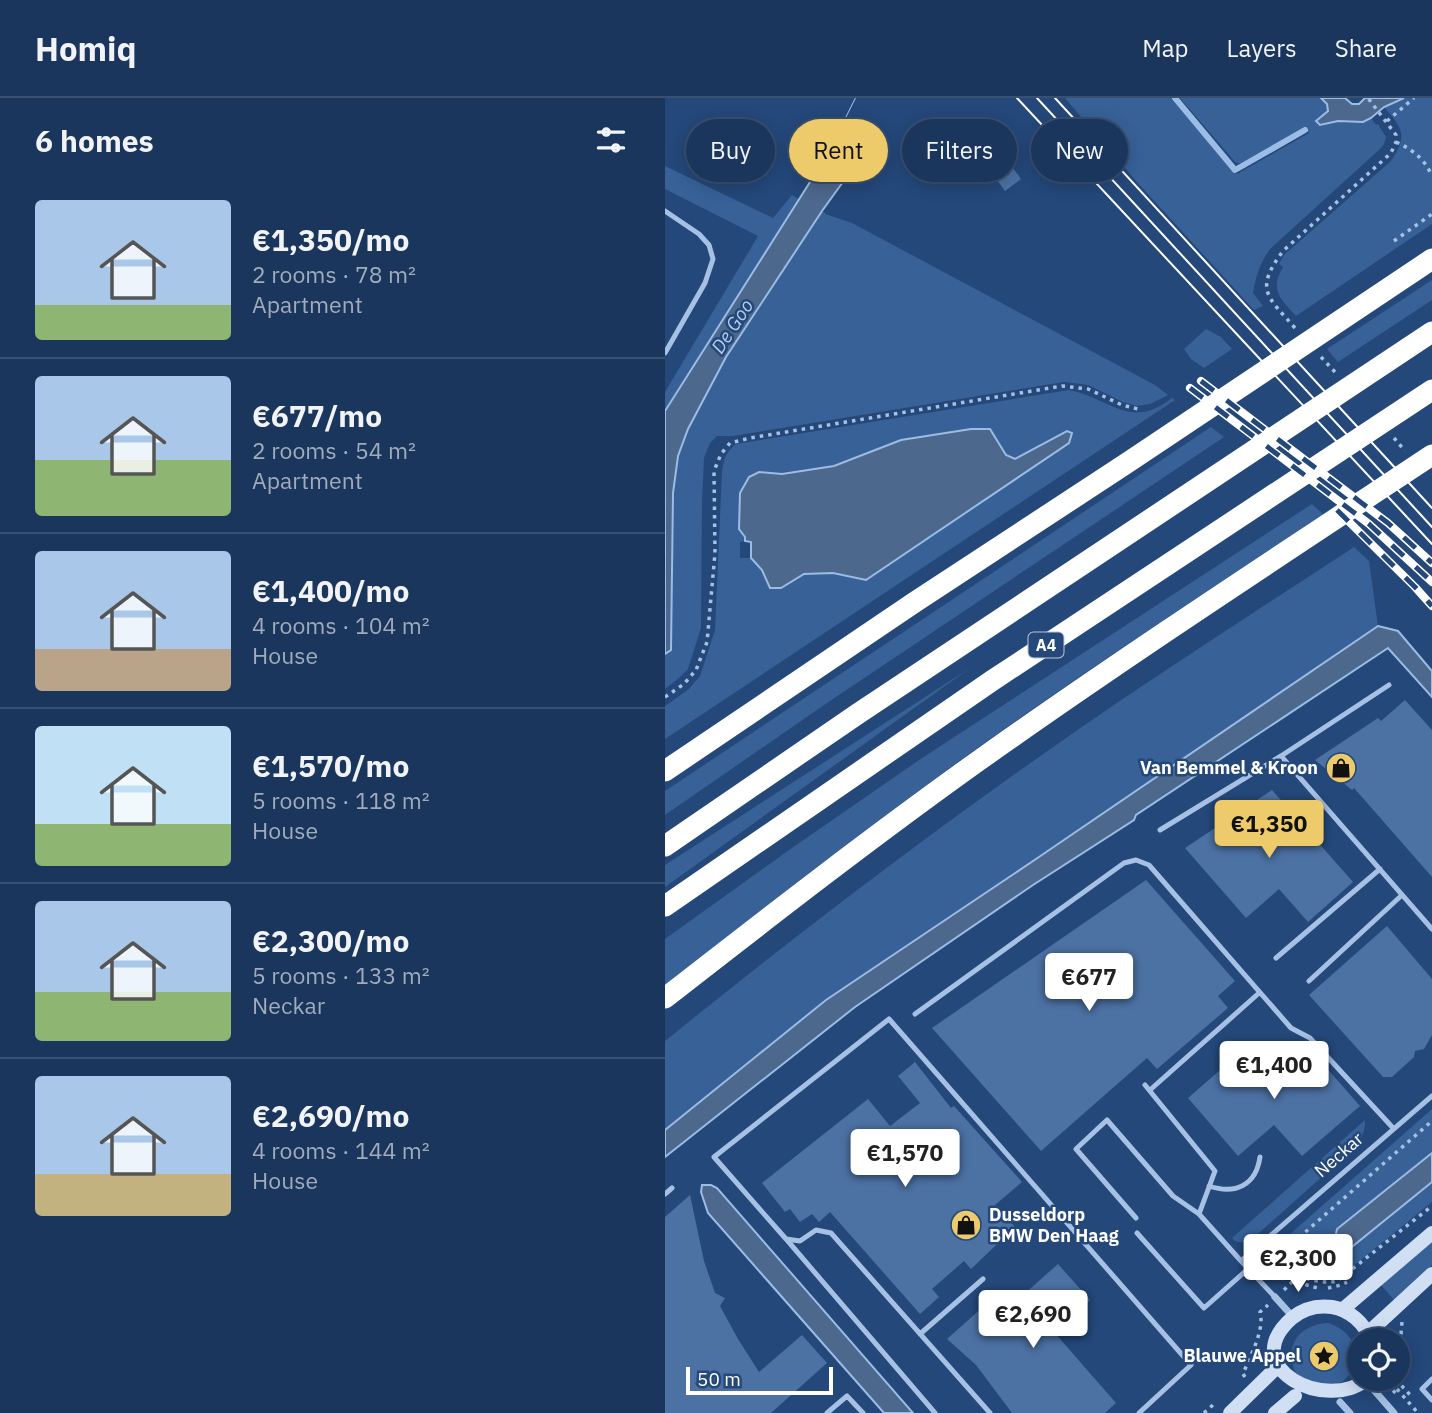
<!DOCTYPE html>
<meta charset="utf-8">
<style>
:root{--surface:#1b365c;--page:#284165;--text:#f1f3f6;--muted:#a0abbb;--line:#395072;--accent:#eecb6a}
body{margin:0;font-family:"IBM Plex Sans",sans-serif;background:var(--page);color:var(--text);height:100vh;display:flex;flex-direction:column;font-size:26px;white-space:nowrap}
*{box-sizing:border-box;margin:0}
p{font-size:23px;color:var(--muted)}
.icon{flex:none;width:38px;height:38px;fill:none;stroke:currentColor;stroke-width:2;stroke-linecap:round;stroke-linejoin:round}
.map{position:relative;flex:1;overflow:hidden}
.side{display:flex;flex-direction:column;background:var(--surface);width:665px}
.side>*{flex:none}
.top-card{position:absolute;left:21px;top:21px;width:640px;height:63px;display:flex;gap:14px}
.tools{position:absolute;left:682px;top:1230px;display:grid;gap:14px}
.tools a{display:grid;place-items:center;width:63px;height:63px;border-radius:50%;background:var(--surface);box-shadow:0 4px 18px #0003,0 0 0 2px var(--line);font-size:35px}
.scale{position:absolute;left:21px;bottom:18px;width:147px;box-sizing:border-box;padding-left:7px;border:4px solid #fff;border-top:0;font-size:19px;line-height:24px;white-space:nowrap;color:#fff;-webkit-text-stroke:5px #24487a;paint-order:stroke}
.price{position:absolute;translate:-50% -60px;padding:0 16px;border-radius:7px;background:#fff;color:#222;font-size:23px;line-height:46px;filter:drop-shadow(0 2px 4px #0008)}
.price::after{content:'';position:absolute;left:50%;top:42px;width:21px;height:16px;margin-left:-10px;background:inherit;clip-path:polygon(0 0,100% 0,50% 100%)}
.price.on{background:var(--accent);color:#111}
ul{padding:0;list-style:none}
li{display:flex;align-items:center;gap:21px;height:175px;padding:0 35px}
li+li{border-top:2px solid var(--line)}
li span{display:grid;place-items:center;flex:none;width:196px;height:140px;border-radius:7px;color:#555}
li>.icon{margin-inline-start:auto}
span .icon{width:84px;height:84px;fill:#fffc;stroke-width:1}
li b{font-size:30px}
h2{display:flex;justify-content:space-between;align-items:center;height:84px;padding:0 35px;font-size:30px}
.chip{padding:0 24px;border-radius:32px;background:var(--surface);box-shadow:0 4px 18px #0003,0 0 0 2px var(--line);font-size:24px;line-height:63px}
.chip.on{background:var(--accent);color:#111}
header{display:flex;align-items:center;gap:42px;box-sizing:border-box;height:98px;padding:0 35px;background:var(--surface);border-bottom:2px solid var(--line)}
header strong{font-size:33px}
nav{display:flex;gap:38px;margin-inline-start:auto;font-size:24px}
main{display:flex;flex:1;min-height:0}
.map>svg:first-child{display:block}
.green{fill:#376197;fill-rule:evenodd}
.water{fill:#4d688d;stroke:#9bbce5;stroke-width:2}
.pier{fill:#24487a}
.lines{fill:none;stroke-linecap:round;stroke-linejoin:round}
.stream{stroke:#9bbce5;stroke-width:6}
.building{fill:#4c71a3}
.path{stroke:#a6c1e4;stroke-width:3.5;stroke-dasharray:3.5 5;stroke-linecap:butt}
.lane{stroke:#a6c1e4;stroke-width:5}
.street{stroke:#a6c1e4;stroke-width:7}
.secondary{stroke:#d0dff4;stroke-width:14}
.highway{stroke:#fff;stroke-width:21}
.tram{stroke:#fff;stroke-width:2}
.rail-casing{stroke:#fff;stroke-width:8}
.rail{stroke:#24487a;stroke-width:5;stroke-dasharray:16;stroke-linecap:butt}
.labels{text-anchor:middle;stroke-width:5;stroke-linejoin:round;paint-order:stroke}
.shield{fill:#24487a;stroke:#bdc8d7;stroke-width:2}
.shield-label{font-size:16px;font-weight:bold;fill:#fff}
.poi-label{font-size:18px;font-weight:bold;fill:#fff;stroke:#24487a;text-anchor:end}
.street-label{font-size:18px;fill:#fff;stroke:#24487a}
.water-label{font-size:19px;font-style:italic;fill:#b1cbec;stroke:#24487a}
</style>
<header>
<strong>Homiq</strong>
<nav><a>Map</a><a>Layers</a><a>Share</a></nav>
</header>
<main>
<section class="side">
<h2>6 homes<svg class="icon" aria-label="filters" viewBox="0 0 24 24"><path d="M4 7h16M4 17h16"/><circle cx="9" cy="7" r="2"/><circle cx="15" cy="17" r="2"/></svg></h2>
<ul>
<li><span style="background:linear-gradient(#a9c7e8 75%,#8fb573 0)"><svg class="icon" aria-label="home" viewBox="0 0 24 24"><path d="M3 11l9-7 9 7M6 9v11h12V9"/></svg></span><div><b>€1,350/mo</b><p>2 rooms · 78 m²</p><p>Apartment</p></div></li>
<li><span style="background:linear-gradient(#a9c7e8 60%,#8fb573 0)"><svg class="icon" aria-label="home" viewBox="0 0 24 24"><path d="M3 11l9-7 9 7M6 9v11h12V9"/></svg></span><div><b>€677/mo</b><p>2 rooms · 54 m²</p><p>Apartment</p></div></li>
<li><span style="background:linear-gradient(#a9c7e8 70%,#b9a48a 0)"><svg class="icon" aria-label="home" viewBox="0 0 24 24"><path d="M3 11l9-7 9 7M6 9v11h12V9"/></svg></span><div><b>€1,400/mo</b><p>4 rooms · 104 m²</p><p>House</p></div></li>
<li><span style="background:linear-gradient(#bfe0f5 70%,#8fb573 0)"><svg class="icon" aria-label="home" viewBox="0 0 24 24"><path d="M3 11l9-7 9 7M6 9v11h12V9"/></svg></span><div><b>€1,570/mo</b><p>5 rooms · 118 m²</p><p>House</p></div></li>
<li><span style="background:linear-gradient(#a9c7e8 65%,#8fb573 0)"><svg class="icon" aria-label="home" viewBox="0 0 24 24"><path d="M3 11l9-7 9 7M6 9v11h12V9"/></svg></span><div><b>€2,300/mo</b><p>5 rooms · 133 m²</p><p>Neckar</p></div></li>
<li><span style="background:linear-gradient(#a9c7e8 70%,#c2b280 0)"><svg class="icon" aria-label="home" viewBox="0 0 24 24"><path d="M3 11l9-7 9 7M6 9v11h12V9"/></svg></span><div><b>€2,690/mo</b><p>4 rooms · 144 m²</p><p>House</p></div></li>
</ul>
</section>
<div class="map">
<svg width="767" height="1315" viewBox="0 0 767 1315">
<rect width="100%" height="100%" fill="#24487a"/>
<path class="green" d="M400 0H506L566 72 572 76 644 35 641 29 576 65H571L515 0H656L662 6 663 13 652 22 698 24 706 20 711 27 713 26 721 39 719 46 715 51 605 151C595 165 591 178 588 195L598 208 589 212 471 83Z
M739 0H767V126L631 218C616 201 604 192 618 169L614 166 619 157 726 63C743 38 738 30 719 9Z
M0 68 108 120 127 97 135 102 0 313V294L93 138 0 91Z
M157 113 163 117 187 125 490 287 503 297 485 306 472 308 458 304 423 287 399 284 68 338H52L45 345 39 360 37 403 36 530 23 571 14 580 0 591V556L6 552 8 395 13 358 23 331 61 259Z
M767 182V202L673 264 662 251Z
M541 231 556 239 567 251 539 270 526 261 519 251Z
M404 292C445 300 465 333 507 300L510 302 0 641V608L24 591 35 578 50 532 57 373C59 360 61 354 71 346ZM325 331 341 357 350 362 402 333 407 335 404 345 201 482 168 475 139 476 116 490 101 483 97 472 86 460H75V444L80 443 94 374 117 376 169 368 236 342Z
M546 329 559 339 162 605 0 717V693Z
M647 406 658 416C567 477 475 537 385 599 253 690 125 788 0 889V841L124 752 257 660Z
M689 449 704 463 713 528 371 761 161 901 0 1032V943C133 835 270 731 411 633 502 570 596 510 689 449Z
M305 570 0 789V767Z
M767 1011V1055L672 1131 767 1084V1104L676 1178C661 1184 650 1181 635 1177L616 1144Z
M700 1022C701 1033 695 1043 688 1051L585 1143C577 1144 572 1146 567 1140Z
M767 1143V1167L729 1202 716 1187Z
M663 1225C687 1232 702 1258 682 1279 669 1294 659 1288 643 1282 641 1281 634 1279 633 1278 629 1274 628 1267 627 1263 623 1239 642 1226 663 1225Z"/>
<path class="water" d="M191 0H224L188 70 157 113 61 259 23 331 13 358 8 395 6 552 0 556V313L164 54Z
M656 0H680L687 6H694L700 0H739L719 9 706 20 698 24 673 23 655 27 651 23 663 13 662 6Z
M306 331H325L341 357 350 361 402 333 407 335 404 345 201 482 168 475 139 476 116 490H105L97 472 86 460V444L80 443V439L74 431 75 395 84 379 94 374 117 376 169 368 236 342Z
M713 528 733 533 767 573V599L723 550 471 717 469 722 368 787 190 909 0 1059V1032L161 902 371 761Z
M767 1055V1084L683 1152C673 1148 669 1142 672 1131Z
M37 1087H46L52 1090 248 1315H219L43 1115 36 1094Z"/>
<path class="pier" d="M191 0H227L200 54 188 70 164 54Z"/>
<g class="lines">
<path class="stream" d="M510 0 570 72 640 32"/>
</g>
<path class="building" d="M312 25 332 51 333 50 356 81 340 93 312 54H311L297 37Z
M740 602 767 632V779L689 690 687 692 650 662 713 620 716 623Z
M607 692 688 784 643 824 614 791 581 820 520 750Z
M481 782 570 883 553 898 563 910 492 971 482 960 376 1053 267 930Z
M722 828 767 881V937L759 951 750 953 749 959 727 979H718L644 897Z
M585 946 612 978 644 950 695 1008 637 1058 609 1027 573 1058 523 1000Z
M250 964 286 1010 289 1008 357 1084 330 1107 350 1129 306 1171 299 1163 267 1191 274 1199 255 1216 165 1114 154 1124 147 1116 135 1124 125 1111 120 1114 97 1085 203 1001 225 1028 255 1005 233 978Z
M25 1097 39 1163 50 1195 60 1200 55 1208 73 1241 94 1274 137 1237 162 1265 106 1315H0V1119Z
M393 1166 425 1202 389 1234 451 1305 440 1315H347L311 1267 282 1241 337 1192 349 1205Z"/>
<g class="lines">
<path class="path" d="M722 23 749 0
M731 44C748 52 759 60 767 78
M729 143 767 116
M630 230C602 198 589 192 618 153L726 55 731 44V37L703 0
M656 259 670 274
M729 340 740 353
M0 599 19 586 31 572 42 544 50 455 49 373 56 356 65 345 85 340 397 288 423 291 457 307 473 311
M607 1150 628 1183
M633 1178C647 1182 658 1186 672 1183L767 1108
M628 1183 633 1178 624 1164 629 1144 767 1023
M663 1190 676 1187 682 1184
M619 1192 628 1183 656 1191
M733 1244 736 1236 737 1224
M580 1279 578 1276C585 1258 600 1232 595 1214L603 1207
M733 1280 736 1287 746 1298
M732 1291 753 1315
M728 1295 732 1291 728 1281
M539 1315 550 1305"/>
<path class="lane" d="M0 113 34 136 44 147 48 161 40 185 0 255
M616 658 767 831
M495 732 616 658 724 587
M611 860 715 771
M644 883 737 797
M250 916 459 765 471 762 484 767 626 930 645 940 729 1031
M480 987 550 1073 534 1116 576 1163
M485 992 594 895
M544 1088C571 1097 591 1087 595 1059
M0 1096 7 1090
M471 1120 411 1051 442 1022 508 1098 534 1116
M472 1135 539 1210 584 1170
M122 1142 270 1315
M610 1199 576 1163 767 998
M255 1236 318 1181
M767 1281 757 1291 767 1302
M162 1315 182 1298 198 1315
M325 1315 166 1135 151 1132 135 1143 121 1141 49 1059 224 921 526 1267 474 1315"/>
<path class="street" d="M610 1199 628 1219
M701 1283 729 1315
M675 1304 685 1315"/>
<path class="secondary" d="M677 1212 767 1135
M703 1235 767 1176
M702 1281C662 1315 570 1270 627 1220 638 1211 652 1207 667 1209 685 1212 699 1225 706 1242
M565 1315 611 1270
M610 1315 630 1298"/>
<path class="highway" d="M0 673 250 504 462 365 767 161
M0 748 194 615 767 234
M0 808 328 582 767 292
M0 900C104 819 208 738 316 661 464 556 616 457 767 357"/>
<path class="tram" d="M352 0 767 446
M372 0 767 429
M390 0 767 410"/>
<g class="rail-casing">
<path id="rail" d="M536 283 723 425 767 465
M525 290 704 426 767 484
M672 412 750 489 767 508"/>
</g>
<use href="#rail" class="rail"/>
</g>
<defs>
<g id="shop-disc" transform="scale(1.575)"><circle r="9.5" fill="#eecb6a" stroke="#24487a"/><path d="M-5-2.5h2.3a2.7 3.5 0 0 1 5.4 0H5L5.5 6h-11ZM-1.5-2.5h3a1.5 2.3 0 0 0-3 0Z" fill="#111"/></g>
<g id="sight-disc" transform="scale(1.575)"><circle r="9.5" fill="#eecb6a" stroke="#24487a"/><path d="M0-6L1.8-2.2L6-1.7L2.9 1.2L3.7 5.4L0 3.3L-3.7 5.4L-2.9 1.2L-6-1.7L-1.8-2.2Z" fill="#111"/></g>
</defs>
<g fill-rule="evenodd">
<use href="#shop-disc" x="676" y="670"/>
<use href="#shop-disc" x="301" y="1127"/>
<use href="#sight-disc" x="659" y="1258"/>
</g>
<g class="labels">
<rect class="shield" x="363.5" y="534.5" width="35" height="25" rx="5"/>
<g class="shield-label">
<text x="381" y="553">A4</text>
</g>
<g class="poi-label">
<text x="653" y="676">Van Bemmel &amp; Kroon</text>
<text x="324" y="1123" text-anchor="start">Dusseldorp<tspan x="324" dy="21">BMW Den Haag</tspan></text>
<text x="636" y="1264">Blauwe Appel</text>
</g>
<g class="street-label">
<text transform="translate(674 1057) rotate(-41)" y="6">Neckar</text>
</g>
<g class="water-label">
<text transform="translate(67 228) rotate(-57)" y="7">De Goo</text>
</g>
</g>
</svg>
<div class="tools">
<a><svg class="icon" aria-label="locate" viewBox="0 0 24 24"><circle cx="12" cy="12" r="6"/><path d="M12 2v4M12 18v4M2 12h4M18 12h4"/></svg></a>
</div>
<div class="scale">50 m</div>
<b class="price on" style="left:604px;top:762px">€1,350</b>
<b class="price" style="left:424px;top:915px">€677</b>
<b class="price" style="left:609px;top:1003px">€1,400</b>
<b class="price" style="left:240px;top:1091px">€1,570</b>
<b class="price" style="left:633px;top:1196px">€2,300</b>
<b class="price" style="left:368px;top:1252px">€2,690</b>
<div class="top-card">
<a class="chip">Buy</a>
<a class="chip on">Rent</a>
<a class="chip">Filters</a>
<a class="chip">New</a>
</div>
</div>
</main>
